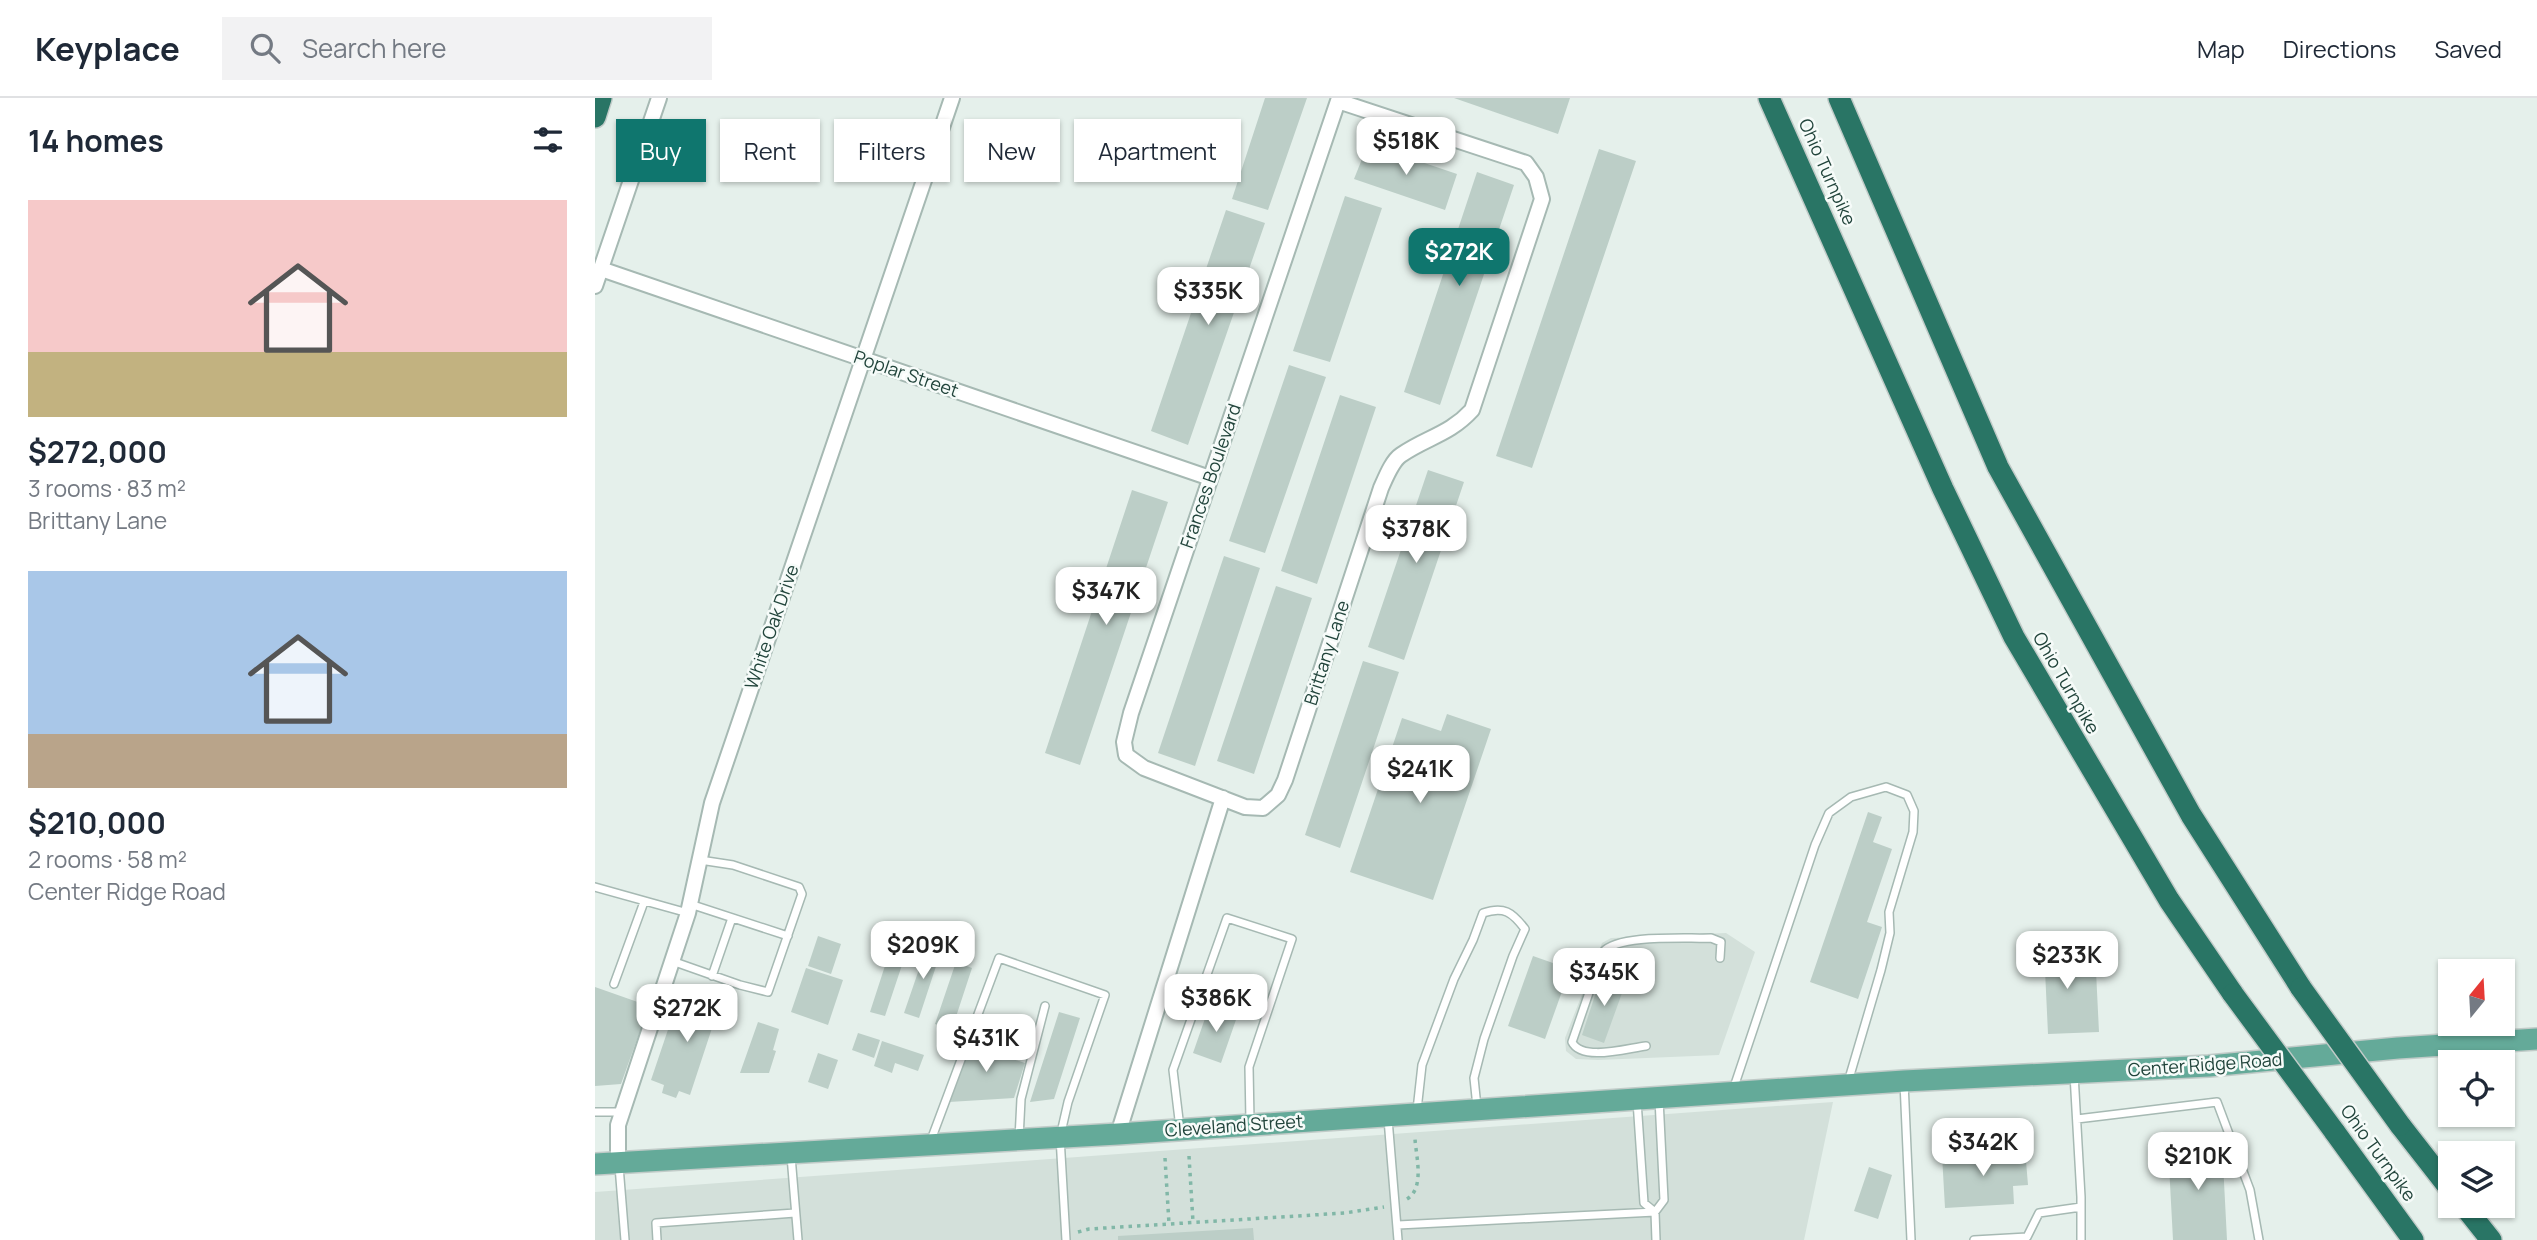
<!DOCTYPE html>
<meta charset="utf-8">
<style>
:root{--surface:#fff;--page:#f2f2f3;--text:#1f2937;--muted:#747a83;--line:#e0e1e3;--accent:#0f766e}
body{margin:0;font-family:Manrope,sans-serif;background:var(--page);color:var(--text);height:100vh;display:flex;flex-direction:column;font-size:26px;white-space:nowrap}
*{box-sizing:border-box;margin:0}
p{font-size:23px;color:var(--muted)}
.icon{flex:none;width:38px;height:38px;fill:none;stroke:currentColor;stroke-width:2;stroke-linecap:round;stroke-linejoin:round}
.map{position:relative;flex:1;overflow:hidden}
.drawer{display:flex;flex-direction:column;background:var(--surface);width:595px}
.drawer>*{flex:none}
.banner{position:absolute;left:21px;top:21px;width:665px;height:63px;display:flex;gap:14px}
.needle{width:46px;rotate:18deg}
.tools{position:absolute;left:1843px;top:861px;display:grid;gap:14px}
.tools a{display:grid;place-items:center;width:77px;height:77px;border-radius:0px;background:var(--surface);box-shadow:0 2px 5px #0004;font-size:35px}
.price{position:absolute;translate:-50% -60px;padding:0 16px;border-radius:14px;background:#fff;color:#222;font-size:23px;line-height:46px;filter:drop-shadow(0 2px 4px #0008)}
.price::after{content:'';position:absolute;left:50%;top:42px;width:21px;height:16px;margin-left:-10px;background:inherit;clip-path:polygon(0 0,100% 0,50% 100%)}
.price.selected{background:var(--accent);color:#fff}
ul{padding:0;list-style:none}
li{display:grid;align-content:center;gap:14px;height:371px;padding:0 28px}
li span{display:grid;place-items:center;height:217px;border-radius:0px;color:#555}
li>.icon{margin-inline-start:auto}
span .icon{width:126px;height:126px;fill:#fffc;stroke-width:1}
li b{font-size:30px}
h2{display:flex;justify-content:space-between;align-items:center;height:84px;padding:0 28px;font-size:30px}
.chip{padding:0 24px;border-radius:0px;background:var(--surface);box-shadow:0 2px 5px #0004;font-size:24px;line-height:63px}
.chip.selected{background:var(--accent);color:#fff}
header{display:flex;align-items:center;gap:42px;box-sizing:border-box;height:98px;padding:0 35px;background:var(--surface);border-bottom:2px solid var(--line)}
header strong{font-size:33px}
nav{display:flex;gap:38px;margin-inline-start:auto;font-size:24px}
.search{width:490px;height:63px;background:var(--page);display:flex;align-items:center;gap:18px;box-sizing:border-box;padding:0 24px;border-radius:0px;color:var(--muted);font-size:26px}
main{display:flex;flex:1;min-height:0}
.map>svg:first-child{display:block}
.built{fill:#d3e0da}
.building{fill:#bccec7}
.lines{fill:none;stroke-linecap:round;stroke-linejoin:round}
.lane-casing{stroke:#a6b9b3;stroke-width:10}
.street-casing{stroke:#a6b9b3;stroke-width:18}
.primary-casing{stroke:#c1cbc8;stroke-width:24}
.highway-casing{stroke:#c1cbc8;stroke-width:24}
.path{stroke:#81b7a7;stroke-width:3.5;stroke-dasharray:3.5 5;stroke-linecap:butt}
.lane{stroke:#fff;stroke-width:7}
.street{stroke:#fff;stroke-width:14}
.primary{stroke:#64aa99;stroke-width:21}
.highway{stroke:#297565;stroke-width:21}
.highway-bridge-casing{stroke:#c1cbc8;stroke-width:24;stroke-linecap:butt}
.highway-bridge{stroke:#297565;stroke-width:21}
.labels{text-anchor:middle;stroke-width:5;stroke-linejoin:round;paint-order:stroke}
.street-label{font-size:18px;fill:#21443b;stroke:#f6fbf9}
</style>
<header>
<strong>Keyplace</strong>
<div class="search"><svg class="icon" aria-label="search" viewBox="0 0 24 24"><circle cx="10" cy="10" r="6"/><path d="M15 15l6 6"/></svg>Search here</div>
<nav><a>Map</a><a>Directions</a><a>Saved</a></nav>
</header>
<main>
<section class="drawer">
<h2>14 homes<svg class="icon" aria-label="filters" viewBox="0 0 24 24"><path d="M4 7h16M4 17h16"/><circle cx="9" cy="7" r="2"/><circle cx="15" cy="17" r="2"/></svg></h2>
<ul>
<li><span style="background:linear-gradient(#f6c9c9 70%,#c2b280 0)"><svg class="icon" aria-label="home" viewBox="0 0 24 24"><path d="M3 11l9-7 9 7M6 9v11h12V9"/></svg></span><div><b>$272,000</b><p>3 rooms · 83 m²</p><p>Brittany Lane</p></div></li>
<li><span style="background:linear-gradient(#a9c7e8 75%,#b9a48a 0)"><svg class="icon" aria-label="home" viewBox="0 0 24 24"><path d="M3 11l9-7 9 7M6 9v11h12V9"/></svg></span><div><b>$210,000</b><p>2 rooms · 58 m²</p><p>Center Ridge Road</p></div></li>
</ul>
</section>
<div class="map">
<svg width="1942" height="1142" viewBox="0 0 1942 1142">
<rect width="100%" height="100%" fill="#e5f0eb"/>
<path class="built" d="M1131 835 1160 854 1124 957 1003 962 981 961 971 953 970 940 1007 845 1016 840Z
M1238 1004 1209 1142H0V1094Z"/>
<path class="building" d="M670 0H712L673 112 637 101Z
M859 0H975L963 36Z
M773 46 862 76 850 112 759 81Z
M1004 51 1041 63 937 370 901 358Z
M882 74 919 87 845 307 809 294Z
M750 98 787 110 735 264 698 253Z
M631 112 670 125 593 347 556 333Z
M694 267 731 279 670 455 634 443Z
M745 297 781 309 722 486 686 473Z
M833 372 869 384 809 562 773 549Z
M537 392 573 404 485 667 450 655Z
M629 458 665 470 600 668 563 655Z
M681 488 717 500 659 676 622 663Z
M768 563 804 574 745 750 710 737Z
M852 616 896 631 838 802 755 774 807 620 846 633Z
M1273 714 1287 719 1278 744 1297 751 1272 824 1287 829 1263 901 1215 884Z
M223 838 246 846 236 876 213 868Z
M298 843 313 849 290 918 275 914Z
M333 845 347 850 324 920 309 915Z
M1485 851 1486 874 1501 873 1504 934 1453 936 1450 872H1431L1430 853Z
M938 858 975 871 950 941 913 928Z
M361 864 377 870 357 931 340 926Z
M211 870 248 882 233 927 196 914Z
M1007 876 1031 884 1009 945 987 937Z
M0 889 54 908 26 986 0 988Z
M100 898 102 905 118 898 124 913 138 918 135 929 119 924 95 997 84 993 81 1000 67 995 69 987 56 982 82 905Z
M615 906 643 916 626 965 598 955Z
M464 914 485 920 459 1001 435 1004Z
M163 924 184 931 178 952 181 953 174 975H145Z
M263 935 285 942 279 960 257 952Z
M375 940 408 951 405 957 430 965 419 1000 354 1004Z
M287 943 329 957 323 973 300 965 297 975 279 968Z
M223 955 243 962 233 991 213 984Z
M1627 1045 1632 1142H1578L1573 1048Z
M1430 1051 1433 1087 1418 1088 1419 1106 1350 1110 1347 1057Z
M1274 1069 1297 1077 1283 1121 1259 1113Z
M658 1130 659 1142H523V1138Z"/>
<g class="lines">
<g class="lane-casing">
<path id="lane" d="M0 789 93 815
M95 806 193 838
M77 863 145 887 173 894 207 796 204 789 138 767 105 762
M117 878 137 820
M19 886 49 804
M1051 948C1033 950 987 964 977 944L1008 854C1024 836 1091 841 1116 840L1126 844 1125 860
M1479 976 1486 1099V1142
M1309 984 1316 1142
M1138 992 1220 747 1234 715 1256 699 1291 689 1312 697 1319 713 1318 734 1294 814 1295 835 1286 872 1253 984
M1042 1003 1049 1105 1060 1114 1069 1102 1064 1001
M822 1012 827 967 859 881 878 842 888 815C909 808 917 814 930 831L918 858 889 941 879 980 882 1009
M0 1014H27
M793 1021 803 1142
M1482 1021 1622 1004 1655 1092 1664 1142
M585 1030 578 972 632 820 697 841 654 969 655 1023
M424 1041 426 1001 450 908
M336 1042 404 860 510 897 473 1004 465 1039 471 1142
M196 1058 203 1142
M24 1068 30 1142
M803 1127 1060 1114 1061 1142
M62 1142 61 1125 200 1115
M1379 1142 1432 1139 1444 1115 1486 1109"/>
</g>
<g class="street-casing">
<path id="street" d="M743 3 931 65 941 79 947 101 877 312C854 337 832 339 806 357 797 363 791 379 786 390L690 682 683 697 668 710 650 709 549 670 531 657 529 644 536 615 744 0
M6 171 615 380
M0 188 64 0
M523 1036 628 700
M23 1064V1027L93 815 117 705 357 0"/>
</g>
<g class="primary-casing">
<path id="primary" d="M0 1066 523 1036 1309 983 1614 968 1803 950 1942 941"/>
</g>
<g class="highway-casing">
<path id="highway" d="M1174 0 1348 391 1419 539 1574 802 1638 896
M1244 0 1403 369 1596 717 1706 890
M0 19 6 0
M1805 1027 1855 1091
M1739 1033 1818 1142
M1869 1108 1896 1142"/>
</g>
<path class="path" d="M594 1058 598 1124
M570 1060 574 1126
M812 1101C830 1090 821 1058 820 1041
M483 1134 494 1131 750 1115 789 1109"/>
<use href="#lane" class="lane"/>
<use href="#street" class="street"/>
<use href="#primary" class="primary"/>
<use href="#highway" class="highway"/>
<g class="highway-bridge-casing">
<path id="highway-bridge" d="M1706 890 1805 1027
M1638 896 1739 1033"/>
</g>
<use href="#highway-bridge" class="highway-bridge"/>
</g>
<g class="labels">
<g class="street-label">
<text transform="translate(1232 74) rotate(66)" y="6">Ohio Turnpike</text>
<text transform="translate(311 276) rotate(19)" y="6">Poplar Street</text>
<text transform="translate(616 378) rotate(-71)" y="6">Frances Boulevard</text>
<text transform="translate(177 529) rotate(-71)" y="6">White Oak Drive</text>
<text transform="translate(732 555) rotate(-72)" y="6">Brittany Lane</text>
<text transform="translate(1471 585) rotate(60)" y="6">Ohio Turnpike</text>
<text transform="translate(1610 967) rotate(-4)" y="6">Center Ridge Road</text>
<text transform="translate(639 1028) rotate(-4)" y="6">Cleveland Street</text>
<text transform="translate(1783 1055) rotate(54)" y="6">Ohio Turnpike</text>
</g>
</g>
</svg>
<div class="tools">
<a><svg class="needle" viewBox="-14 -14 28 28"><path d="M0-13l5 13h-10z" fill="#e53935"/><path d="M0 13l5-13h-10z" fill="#747a83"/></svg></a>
<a><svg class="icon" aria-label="locate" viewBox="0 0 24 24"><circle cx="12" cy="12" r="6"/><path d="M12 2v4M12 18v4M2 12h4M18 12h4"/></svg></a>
<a><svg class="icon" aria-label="layers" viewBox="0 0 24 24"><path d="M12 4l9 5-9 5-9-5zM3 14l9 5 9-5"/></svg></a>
</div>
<b class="price" style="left:811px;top:79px">$518K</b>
<b class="price selected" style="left:864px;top:190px">$272K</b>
<b class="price" style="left:613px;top:229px">$335K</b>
<b class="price" style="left:821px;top:467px">$378K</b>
<b class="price" style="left:511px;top:529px">$347K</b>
<b class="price" style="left:825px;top:707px">$241K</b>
<b class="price" style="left:328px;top:883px">$209K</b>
<b class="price" style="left:1472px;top:893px">$233K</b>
<b class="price" style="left:1009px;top:910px">$345K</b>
<b class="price" style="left:621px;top:936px">$386K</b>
<b class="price" style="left:92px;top:946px">$272K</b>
<b class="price" style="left:391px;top:976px">$431K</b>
<b class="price" style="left:1388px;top:1080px">$342K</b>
<b class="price" style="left:1603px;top:1094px">$210K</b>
<div class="banner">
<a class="chip selected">Buy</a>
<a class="chip">Rent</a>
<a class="chip">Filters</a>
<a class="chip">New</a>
<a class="chip">Apartment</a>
</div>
</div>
</main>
